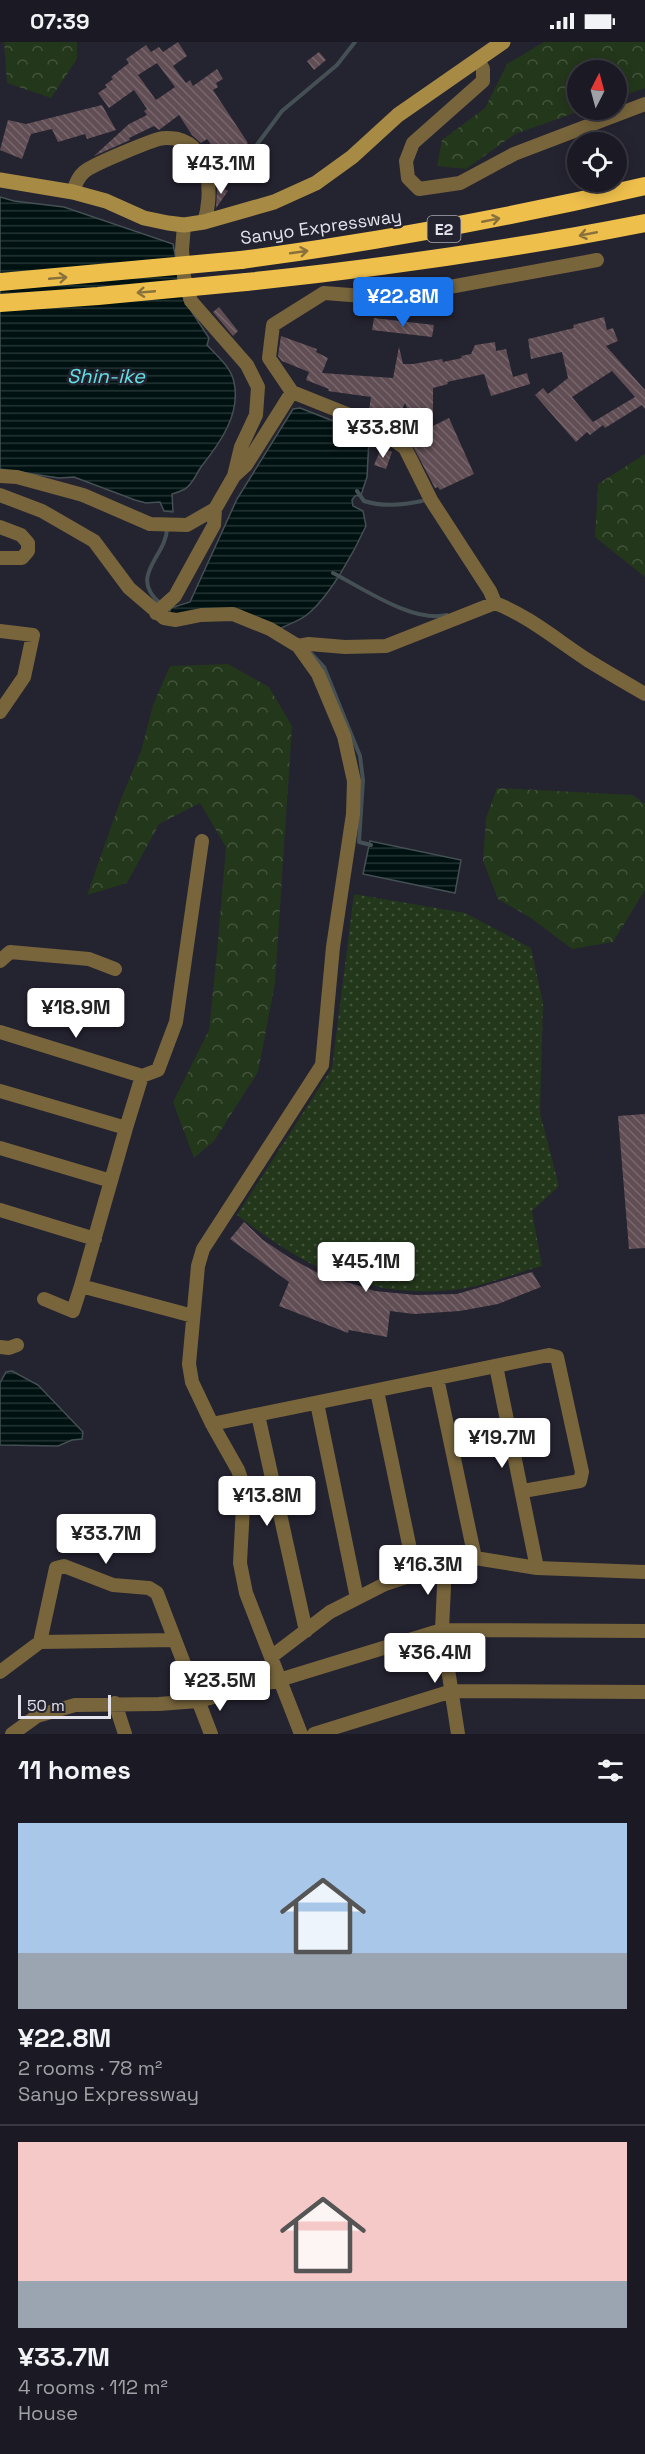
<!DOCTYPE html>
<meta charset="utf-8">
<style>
:root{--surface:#1b1a24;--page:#24232c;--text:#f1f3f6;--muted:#a0a1a6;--line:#393841;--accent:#1a73e8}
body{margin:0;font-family:"Space Grotesk",sans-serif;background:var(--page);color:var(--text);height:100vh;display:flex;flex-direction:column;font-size:22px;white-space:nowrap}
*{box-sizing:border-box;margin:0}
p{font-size:20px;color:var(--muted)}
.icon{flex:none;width:33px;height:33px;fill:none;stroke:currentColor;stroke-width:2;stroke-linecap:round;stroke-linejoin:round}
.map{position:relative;height:1692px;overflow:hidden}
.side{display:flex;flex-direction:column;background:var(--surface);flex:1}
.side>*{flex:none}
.needle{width:39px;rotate:6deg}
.buttons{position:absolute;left:567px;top:18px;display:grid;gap:12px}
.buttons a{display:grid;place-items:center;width:60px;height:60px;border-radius:50%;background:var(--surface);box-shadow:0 3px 15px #0003,0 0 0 2px var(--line);font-size:30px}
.scale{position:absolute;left:18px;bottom:15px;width:93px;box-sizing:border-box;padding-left:6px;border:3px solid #e4e3ec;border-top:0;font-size:16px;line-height:21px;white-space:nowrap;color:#e4e3ec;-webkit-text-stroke:4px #242330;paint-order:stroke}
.price{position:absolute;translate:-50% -51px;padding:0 14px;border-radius:6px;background:#fff;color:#222;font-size:20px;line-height:39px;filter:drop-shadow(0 2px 3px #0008)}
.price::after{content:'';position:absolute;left:50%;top:36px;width:18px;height:14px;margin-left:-9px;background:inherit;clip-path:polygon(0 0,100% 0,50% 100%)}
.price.selected{background:var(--accent);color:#fff}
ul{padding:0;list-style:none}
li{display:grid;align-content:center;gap:12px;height:318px;padding:0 18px}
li+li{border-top:2px solid var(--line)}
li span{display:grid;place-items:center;height:186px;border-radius:0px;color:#555}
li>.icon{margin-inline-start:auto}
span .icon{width:108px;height:108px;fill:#fffc;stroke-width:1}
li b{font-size:26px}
h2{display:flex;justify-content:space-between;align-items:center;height:72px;padding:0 18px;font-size:26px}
.status{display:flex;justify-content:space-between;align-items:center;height:42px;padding:0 30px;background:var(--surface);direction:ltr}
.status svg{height:16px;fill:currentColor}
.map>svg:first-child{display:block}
.grass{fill:url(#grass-dots)}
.forest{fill:url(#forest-crowns)}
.water{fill:url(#water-rules);stroke:#445053;stroke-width:1.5}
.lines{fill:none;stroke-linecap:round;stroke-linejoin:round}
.stream{stroke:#445053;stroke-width:4}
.building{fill:url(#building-back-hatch);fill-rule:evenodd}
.street{stroke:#78653c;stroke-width:14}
.secondary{stroke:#a78a44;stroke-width:15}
.highway{stroke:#eebf4b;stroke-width:18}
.highway-bridge{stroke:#eebf4b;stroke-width:18}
.oneway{stroke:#89713e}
.labels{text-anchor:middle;stroke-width:5;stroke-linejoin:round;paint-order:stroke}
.shield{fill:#242330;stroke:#aaa9b4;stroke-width:1.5}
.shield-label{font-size:16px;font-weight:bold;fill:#e4e3ec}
.street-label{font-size:18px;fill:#e4e3ec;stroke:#242330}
.water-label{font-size:20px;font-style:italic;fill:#63e0e3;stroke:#242330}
</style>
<div class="status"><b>07:39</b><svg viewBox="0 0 49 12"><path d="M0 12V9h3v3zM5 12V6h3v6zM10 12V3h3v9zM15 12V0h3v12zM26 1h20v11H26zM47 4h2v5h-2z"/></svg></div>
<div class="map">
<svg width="645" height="1692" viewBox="0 0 645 1692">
<defs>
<pattern id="grass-dots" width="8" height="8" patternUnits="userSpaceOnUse" patternTransform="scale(1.5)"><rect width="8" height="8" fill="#23371b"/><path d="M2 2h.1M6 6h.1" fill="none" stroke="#43543c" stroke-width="1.8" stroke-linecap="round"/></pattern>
<pattern id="forest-crowns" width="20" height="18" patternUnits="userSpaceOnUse" patternTransform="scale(1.5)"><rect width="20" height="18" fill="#23371b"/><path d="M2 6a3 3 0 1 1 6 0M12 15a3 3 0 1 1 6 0" fill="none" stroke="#43543c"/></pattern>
<pattern id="water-rules" width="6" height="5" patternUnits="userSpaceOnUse" patternTransform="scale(1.5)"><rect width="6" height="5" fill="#001112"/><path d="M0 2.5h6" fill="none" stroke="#253435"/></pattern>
<pattern id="building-back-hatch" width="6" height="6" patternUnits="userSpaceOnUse" patternTransform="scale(1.5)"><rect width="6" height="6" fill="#604e54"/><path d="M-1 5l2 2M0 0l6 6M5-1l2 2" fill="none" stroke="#77676d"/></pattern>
</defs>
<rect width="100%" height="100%" fill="#242330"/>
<path class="grass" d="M354 852 465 871 531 906 543 961 540 1071 559 1144 532 1169 542 1224C513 1232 482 1245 453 1248 364 1256 306 1226 237 1173L332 1026Z"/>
<path class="forest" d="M4 0H77V17L51 56 7 41Z
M544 0H645V46L617 56 616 28H578V68H583L515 92 466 127 437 124 442 98 485 66 507 22Z
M645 412V535L595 495 598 442Z
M228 622 269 645 292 684 275 941 258 1030 214 1099 194 1116 173 1060 209 988 217 910 226 805 200 761 159 782 127 841 87 853 121 757 141 709 153 663 170 624Z
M497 746 633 753 645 762V848L613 900 572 907 531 876 498 857 483 819 486 776Z"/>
<path class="water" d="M0 155 14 159 64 165 173 202 184 258 209 296 207 303C217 314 231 325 234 340 241 372 220 401 201 425 196 432 193 442 185 447 181 449 176 451 172 452L173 470 164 469 160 460 146 461 135 458 74 435 59 436 0 427Z
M300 366 341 382 369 397 367 435 361 453 355 454 352 458 353 464 363 469 366 484C354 510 331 552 309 571 302 578 289 582 281 586L232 568 168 574 171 566 190 560 237 457 293 367Z
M370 799 461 818 455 851 363 832Z
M12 1329 38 1343 83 1390 82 1397 72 1398 58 1404 0 1403V1341L6 1330Z"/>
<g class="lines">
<path class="stream" d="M234 116 250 112 282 69 337 23 355 0
M208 122 227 117
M357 449 364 459C383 465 402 463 422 459
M333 531C364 547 413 581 447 573
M161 562C127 534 166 515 167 487
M311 611 324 625 360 714 363 738 359 800 371 803"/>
</g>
<path class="building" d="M178 0 187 14 173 24 186 41 190 38 193 44 217 27 223 37 216 41 218 45 213 48 248 101 236 111 244 132 219 143 214 126 225 121 207 97 201 101 192 93 179 73 159 88 154 84 129 96 130 98 94 114 129 82 147 73 144 69 147 67 134 48 109 66 98 51 107 45 105 43 113 37 111 35 129 21 126 17 146 3 151 10 159 5 163 10ZM157 21 175 45 156 58 138 33Z
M319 10 326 18 314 28 307 19Z
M102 63 116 88 87 97 85 92 58 100 52 87 31 92 22 117 0 108 8 78 26 82Z
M220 144 228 149 216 166 217 147Z
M219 265 238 289 233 294 213 270Z
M604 275 607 288 613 286 618 299 606 304 645 348V367L642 363 605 386 603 383 590 393 587 390 576 400 535 353 543 346 548 352 568 336 562 310 531 317 528 297 574 286 573 283ZM612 329 635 355 593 380 572 355Z
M374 276 434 283 432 295 372 288Z
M281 294 317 307 316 310 328 316 322 331 393 336 399 305 403 322H413L442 317 443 320 462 316 461 314 471 312 475 303 495 300 496 309 506 307 513 335 527 331 530 342 491 354 484 332 447 340 448 342 433 346V384L449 376 474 432 440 448 438 445 435 446 408 395 417 391 405 361 394 387 377 374 379 369 369 368 371 355 328 349 329 347 306 338 309 330 282 319 278 314Z
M384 406 392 410 386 427 374 423 380 409Z
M645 1072V1206L629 1207 618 1074Z
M244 1180 263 1198 290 1216 318 1231 375 1249 416 1253 457 1252 532 1230 541 1245 498 1262 460 1269 414 1272 390 1269 387 1295 349 1288 348 1291 279 1264 289 1240 230 1197Z"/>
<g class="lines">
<path class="street" d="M478 18 483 27V39L413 101 406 119 408 136 419 147 460 141 514 112 645 62
M73 150C75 143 78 135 84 130 91 123 148 100 159 97 165 95 172 96 178 97 211 105 213 154 204 180
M0 434 17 435 83 453 150 482 187 483 215 467 234 434 241 405 256 373 258 345 247 323 191 259 184 235 182 208 184 183
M234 434 246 423 292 350
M0 453 42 469 94 499 129 546 164 576 176 578 201 573 233 572 270 587 298 604 318 632 344 694 354 739 353 772 333 905 322 1023 203 1207 198 1224 189 1322 192 1340 212 1382 238 1428 244 1445 240 1521 246 1551 301 1692
M0 485 21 493 28 501V509L22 516H0
M495 561 490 549 431 458 405 406 372 382 292 350 269 316 273 283 324 251 390 256 597 218
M156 571 175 554 214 483 215 467
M0 589 33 593 24 635 0 670
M298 604 309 602 345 605 386 604 495 561C529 574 558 599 589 619 607 630 626 641 645 652
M0 919 10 910 89 917 115 927
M0 990 142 1034
M0 1049 126 1086 81 1244 193 1274
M126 1086 142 1034 158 1028 176 980 202 799
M0 1106 111 1139
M0 1168 95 1197
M44 1257 73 1269 81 1244
M0 1305 9 1306 17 1303
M496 1324 537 1526
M437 1336 475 1516
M377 1349 415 1531
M317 1361 357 1556
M258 1373 306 1589
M212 1382 549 1313 557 1315 582 1430 580 1439 523 1449
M445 1522 442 1588 458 1692
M40 1600 175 1598
M271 1615 330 1570 385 1542 445 1522 475 1516 537 1526 645 1530
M0 1630 40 1600 56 1526 64 1524 113 1543 149 1546 157 1551 211 1692
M115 1661 125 1692
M12 1692 37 1674 75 1663 159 1662 198 1659 279 1638 442 1588 645 1589
M314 1692 452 1649 645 1650"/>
<path class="secondary" d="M0 138 73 150 106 159 144 176 168 181 184 183 204 180 274 160 316 141 352 115 398 73 503 0"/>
<path class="highway" d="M241 218C377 200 511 175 645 144
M246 240C380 226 513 207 645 181"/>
<path class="highway-bridge" d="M0 240 241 218
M0 261 98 254 246 240"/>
</g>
<defs><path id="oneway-shaft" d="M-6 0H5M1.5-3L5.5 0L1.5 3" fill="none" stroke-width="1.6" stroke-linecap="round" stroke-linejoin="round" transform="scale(1.5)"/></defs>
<g class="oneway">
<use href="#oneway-shaft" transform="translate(491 178) rotate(-11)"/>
<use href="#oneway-shaft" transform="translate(588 192) rotate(169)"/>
<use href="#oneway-shaft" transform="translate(299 210) rotate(-8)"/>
<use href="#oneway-shaft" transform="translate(58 236) rotate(-5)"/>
<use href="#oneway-shaft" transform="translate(146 250) rotate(175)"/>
</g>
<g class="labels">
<rect class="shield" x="427.5" y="174" width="33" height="26" rx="4.5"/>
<g class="shield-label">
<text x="444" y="193">E2</text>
</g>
<g class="street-label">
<text transform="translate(321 185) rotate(-8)" y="6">Sanyo Expressway</text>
</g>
<g class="water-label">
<text x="106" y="341">Shin-ike</text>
</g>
</g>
</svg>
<div class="buttons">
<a><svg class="needle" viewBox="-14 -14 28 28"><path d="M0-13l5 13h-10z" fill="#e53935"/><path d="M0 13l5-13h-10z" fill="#a0a1a6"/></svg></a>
<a><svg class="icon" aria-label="locate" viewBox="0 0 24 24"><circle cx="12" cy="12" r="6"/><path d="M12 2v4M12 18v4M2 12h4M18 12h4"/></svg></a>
</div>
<div class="scale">50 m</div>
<b class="price" style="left:221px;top:153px">¥43.1M</b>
<b class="price selected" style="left:403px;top:286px">¥22.8M</b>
<b class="price" style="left:383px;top:417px">¥33.8M</b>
<b class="price" style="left:76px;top:997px">¥18.9M</b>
<b class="price" style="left:366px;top:1251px">¥45.1M</b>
<b class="price" style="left:502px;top:1427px">¥19.7M</b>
<b class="price" style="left:267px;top:1485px">¥13.8M</b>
<b class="price" style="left:106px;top:1523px">¥33.7M</b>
<b class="price" style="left:428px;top:1554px">¥16.3M</b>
<b class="price" style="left:435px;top:1642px">¥36.4M</b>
<b class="price" style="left:220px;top:1670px">¥23.5M</b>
</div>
<section class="side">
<h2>11 homes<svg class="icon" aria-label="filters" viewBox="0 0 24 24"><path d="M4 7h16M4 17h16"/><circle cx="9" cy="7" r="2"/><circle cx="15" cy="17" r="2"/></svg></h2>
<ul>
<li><span style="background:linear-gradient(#a9c7e8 70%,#9aa5b1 0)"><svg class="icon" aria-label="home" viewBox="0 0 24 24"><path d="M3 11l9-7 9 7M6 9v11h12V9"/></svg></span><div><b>¥22.8M</b><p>2 rooms · 78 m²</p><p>Sanyo Expressway</p></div></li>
<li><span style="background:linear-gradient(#f6c9c9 75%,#9aa5b1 0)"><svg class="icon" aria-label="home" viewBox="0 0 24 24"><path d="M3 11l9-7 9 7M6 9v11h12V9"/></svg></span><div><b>¥33.7M</b><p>4 rooms · 112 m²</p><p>House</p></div></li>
</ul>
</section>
